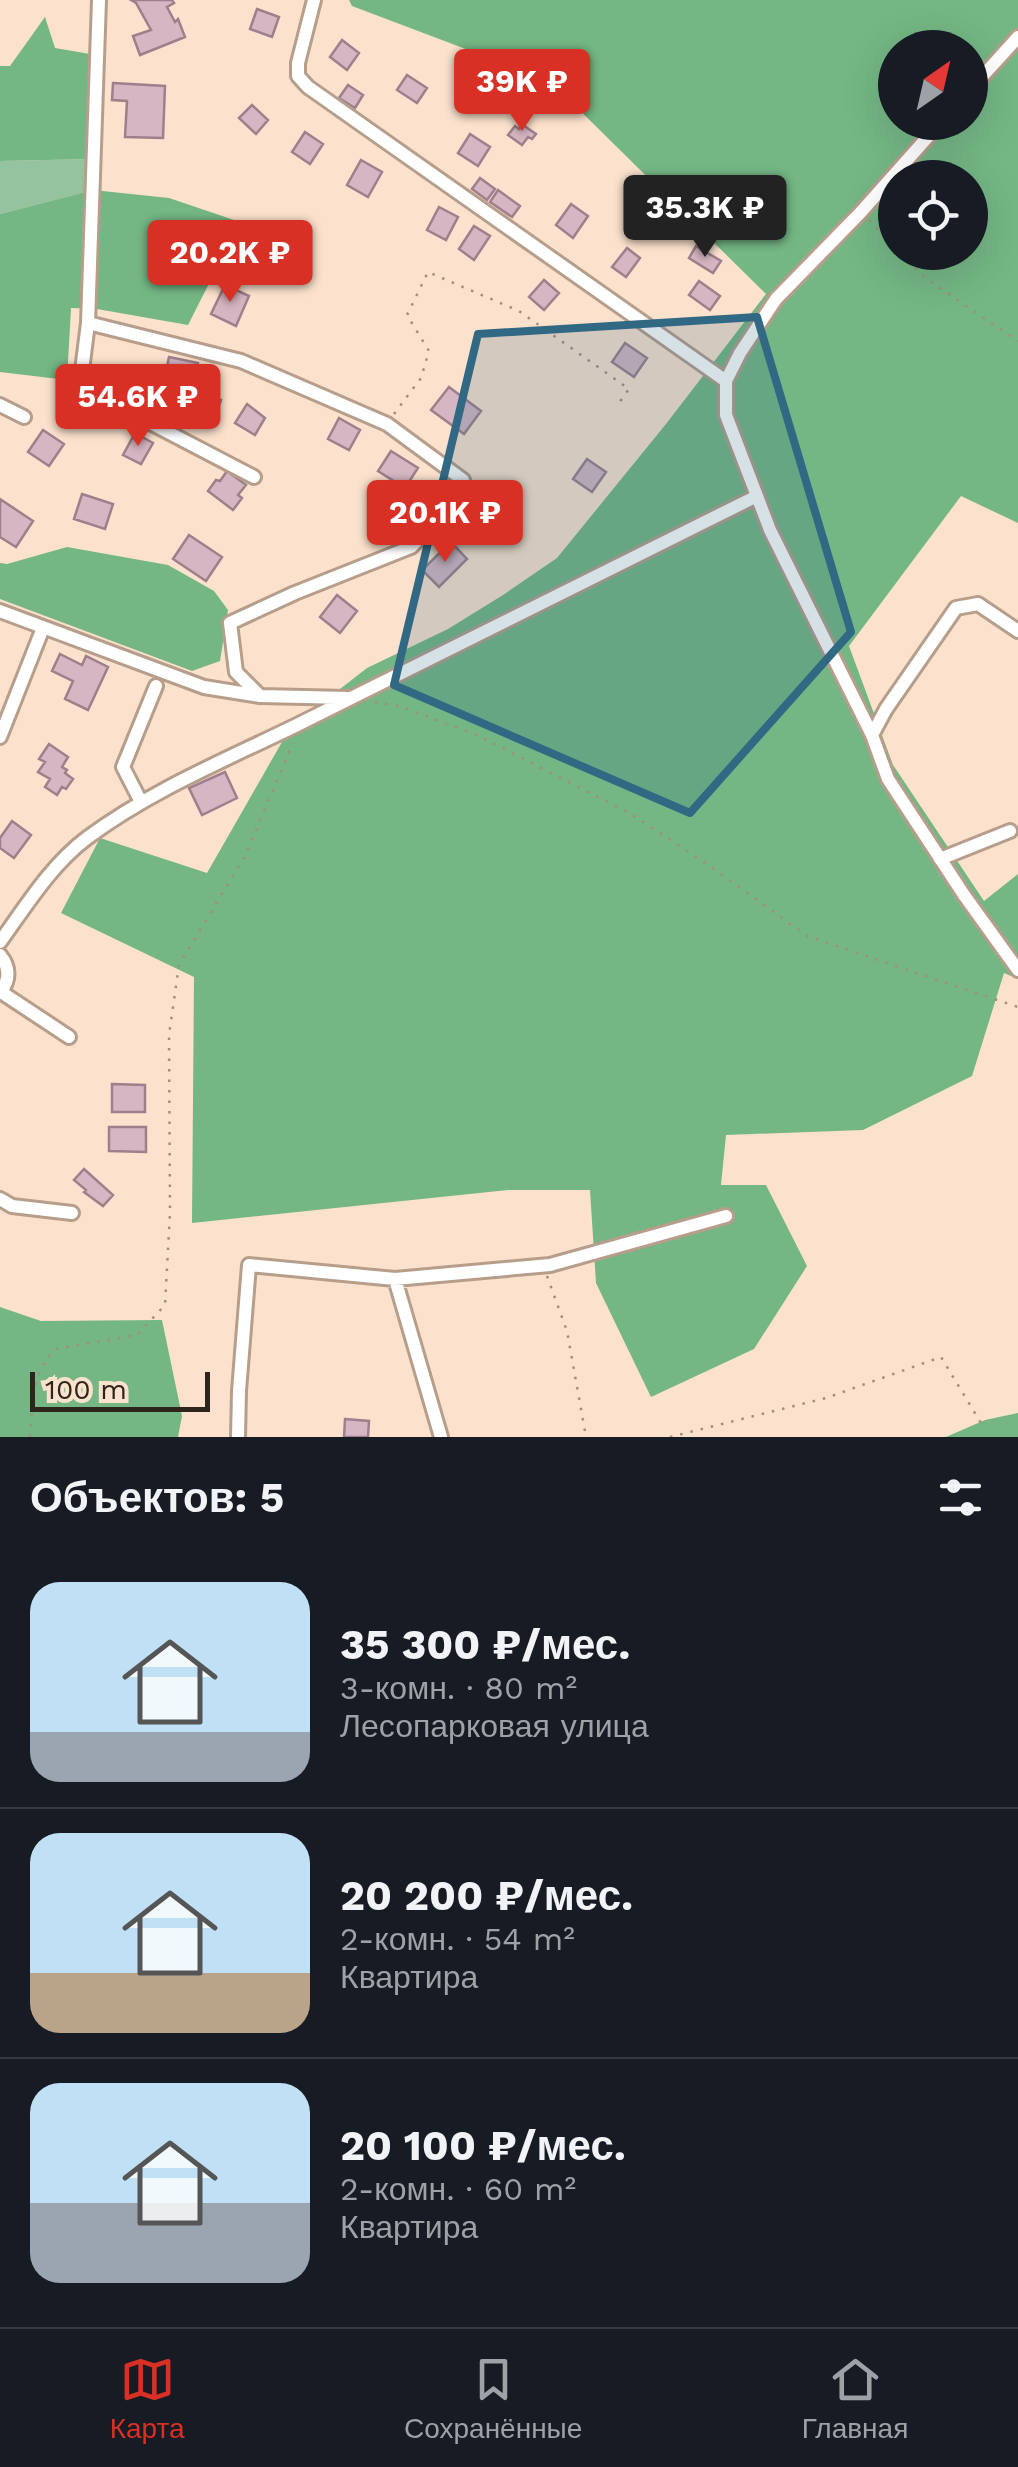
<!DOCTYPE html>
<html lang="ru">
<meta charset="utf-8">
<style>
:root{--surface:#171b24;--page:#20242c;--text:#f1f3f6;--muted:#9ea1a6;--line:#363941;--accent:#d93025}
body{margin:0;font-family:"Work Sans",sans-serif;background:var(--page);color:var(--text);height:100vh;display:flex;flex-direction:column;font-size:38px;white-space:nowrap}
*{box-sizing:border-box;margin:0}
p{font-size:32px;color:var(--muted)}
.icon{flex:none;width:55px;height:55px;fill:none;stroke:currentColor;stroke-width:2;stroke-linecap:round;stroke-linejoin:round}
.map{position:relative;height:1437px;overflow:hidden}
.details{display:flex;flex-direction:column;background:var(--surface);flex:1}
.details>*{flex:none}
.needle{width:65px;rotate:34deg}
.controls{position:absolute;left:878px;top:30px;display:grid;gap:20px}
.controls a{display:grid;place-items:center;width:110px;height:110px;border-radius:50%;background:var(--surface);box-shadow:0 10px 40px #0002;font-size:50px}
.scale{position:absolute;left:30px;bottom:25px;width:180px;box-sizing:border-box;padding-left:10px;border:5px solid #2d241c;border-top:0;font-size:28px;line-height:35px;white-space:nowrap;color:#2d241c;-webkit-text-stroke:8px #fce2cd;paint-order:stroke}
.price{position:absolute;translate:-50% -85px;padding:0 22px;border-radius:10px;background:var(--accent);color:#fff;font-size:32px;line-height:65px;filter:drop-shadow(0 2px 5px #0008)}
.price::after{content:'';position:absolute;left:50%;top:60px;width:30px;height:22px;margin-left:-15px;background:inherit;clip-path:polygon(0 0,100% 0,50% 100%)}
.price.on{background:#222;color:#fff}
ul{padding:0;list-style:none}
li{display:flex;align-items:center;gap:30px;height:250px;padding:0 30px}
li+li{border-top:2px solid var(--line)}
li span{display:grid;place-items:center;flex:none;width:280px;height:200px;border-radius:30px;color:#555}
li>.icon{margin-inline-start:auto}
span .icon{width:120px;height:120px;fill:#fffc;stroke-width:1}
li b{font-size:42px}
h2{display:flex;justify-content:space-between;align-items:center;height:120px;padding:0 30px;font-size:42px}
.menu{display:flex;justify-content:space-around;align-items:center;height:140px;border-top:2px solid var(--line);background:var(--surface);font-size:28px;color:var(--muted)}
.menu a{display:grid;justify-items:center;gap:5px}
.menu .on{color:var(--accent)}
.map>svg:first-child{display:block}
.green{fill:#96c39f}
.forest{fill:#74b684;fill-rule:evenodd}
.building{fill:#d6b6c2;stroke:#9d808b;stroke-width:2.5}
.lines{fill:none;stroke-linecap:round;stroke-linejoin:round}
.minor-casing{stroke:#b69e8b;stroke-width:18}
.path{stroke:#a18e7f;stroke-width:2.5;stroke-dasharray:2.5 8;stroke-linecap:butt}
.minor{stroke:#fff;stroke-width:12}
.marked{fill:#316883;fill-opacity:0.2;stroke:#316883;stroke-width:8;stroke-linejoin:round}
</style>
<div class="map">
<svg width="1018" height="1437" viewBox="0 0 1018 1437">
<rect width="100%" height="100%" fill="#fce2cd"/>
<path class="green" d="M92 159 93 190 0 214V161Z"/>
<path class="forest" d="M349 0H1018V523L961 496 849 646 893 765 984 901 1018 874V979L1004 973 972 1076 863 1130 726 1135 721 1185H766L807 1266 754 1349 651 1397 596 1283 590 1190H508L192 1223 194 977 61 913 100 838 207 873 290 728 367 668 448 629 503 595 557 558 666 424 766 294 550 81 352 6ZM895 48H970V122H895ZM895 178H970V252H895Z
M45 17 55 48 96 55 92 159 0 161V66H10Z
M93 190 169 198 240 222 188 325 97 309 71 308 67 380 0 372V214Z
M67 547 168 565 214 591 228 610 220 661 192 671 0 599V563L7 564Z
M0 1307 41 1321 162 1320 182 1416 178 1437H0Z
M1018 1413V1437H946L985 1420Z"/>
<path class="building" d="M131 0H172L174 3 167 7 175 22 178 19 185 37 140 55 133 36 151 30 136 3Z
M257 9 279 17 272 37 250 29Z
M342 40 359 53 347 70 330 57Z
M407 75 427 88 417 103 397 90Z
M113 83 165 86 163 138 125 137 127 101 112 100Z
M348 85 363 95 355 108 339 98Z
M252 105 268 120 256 134 239 118Z
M523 125 536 134 532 139 528 137 522 145 508 135 515 126 519 129Z
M305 132 323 144 310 164 292 152Z
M470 134 490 147 478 166 458 153Z
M361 160 382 172 368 197 347 185Z
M480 178 495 189 487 200 472 189Z
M498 190 520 206 512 217 490 202Z
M571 204 588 216 573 238 556 225Z
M439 207 458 217 446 240 427 230Z
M474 226 490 236 474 260 459 249Z
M696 246 721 261 713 273 689 258Z
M627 248 640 258 626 277 612 267Z
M544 280 559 293 544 310 529 297Z
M699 281 720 296 710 310 689 295Z
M225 285 249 296 236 326 211 314Z
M625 343 647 358 634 377 612 362Z
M169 357 198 363 193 387 164 380Z
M449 387 481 411 464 434 431 410Z
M200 392 221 400 213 421 192 413Z
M247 404 265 418 255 435 235 423Z
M339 418 360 430 349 450 328 439Z
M43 430 64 444 49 466 28 452Z
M135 433 153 443 141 464 123 455Z
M391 451 418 468 405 488 378 471Z
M587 459 606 472 592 492 573 479Z
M227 471 246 485 238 495 242 498 233 510 208 491 216 480 220 481Z
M82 494 113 504 105 529 74 519Z
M0 499 33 521 16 547 0 537Z
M469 499 495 519 484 534 458 513Z
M189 535 222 557 206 581 173 559Z
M451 542 467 559 439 587 422 570Z
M337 595 357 611 340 633 320 617Z
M60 654 82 665 86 656 108 667 88 710 65 699 73 681 52 671Z
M49 744 68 757 62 767 67 770 65 773 73 779 66 789 62 787 57 795 45 787 50 779 38 772 45 762 39 759Z
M225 772 237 798 202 815 189 788Z
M12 821 31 835 14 858 0 848V838Z
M112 1084 145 1085V1112H112Z
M109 1127H146V1152L109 1151Z
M84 1169 113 1195 103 1206 84 1192 86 1190 74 1180Z
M345 1419 369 1421 368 1437H344Z"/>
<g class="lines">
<g class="minor-casing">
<path id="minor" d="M99 0 88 323 241 361 387 424 463 480 454 502 411 547 295 593 230 623 236 672 260 696
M314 0 298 63V76L308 87 726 381
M970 90 1018 37
M941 122 861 212 776 299 740 353 726 381V415L770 530 872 735 888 779 964 895 1018 970
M88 323 77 410 106 417 117 414 137 416 254 477
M0 405 24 417
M0 611 204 687 260 696 348 698
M872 735 886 709 956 608 978 604 1018 631
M0 737 43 628
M141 802 123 767 156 686
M940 859 1010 831
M0 942C26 906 51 865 87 838 153 789 228 759 301 723 453 648 605 572 757 496
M0 955C10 967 10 980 0 993
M1 992 69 1037
M0 1199 12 1206 72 1213
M395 1279 441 1437
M238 1437 239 1391 249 1265 395 1279 550 1265 726 1216"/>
</g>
<path class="path" d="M869 220 895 247
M901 252 925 278 1018 341
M394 414 421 378 429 351 407 315 428 272 519 311 629 389 616 407
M375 702 399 706 477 735 631 814 707 864 807 936 1018 1007
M547 1276 567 1331 586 1437
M30 1437C33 1403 30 1376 55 1349L137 1335 165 1305 170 1213 169 1035 179 965 245 856 293 743
M670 1437 826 1398 941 1357 984 1428"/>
<use href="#minor" class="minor"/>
</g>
<path class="marked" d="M757 317 851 632 690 813 394 685 478 334Z"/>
</svg>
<div class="controls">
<a><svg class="needle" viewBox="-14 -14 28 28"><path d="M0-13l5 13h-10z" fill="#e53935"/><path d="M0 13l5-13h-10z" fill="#9ea1a6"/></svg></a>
<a><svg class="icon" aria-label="locate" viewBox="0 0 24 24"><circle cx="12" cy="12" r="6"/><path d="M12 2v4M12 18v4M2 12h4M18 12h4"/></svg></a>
</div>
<div class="scale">100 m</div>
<b class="price" style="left:522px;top:134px">39K ₽</b>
<b class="price on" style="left:705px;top:260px">35.3K ₽</b>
<b class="price" style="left:230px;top:305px">20.2K ₽</b>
<b class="price" style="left:138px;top:449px">54.6K ₽</b>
<b class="price" style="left:445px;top:565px">20.1K ₽</b>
</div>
<section class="details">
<h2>Объектов: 5<svg class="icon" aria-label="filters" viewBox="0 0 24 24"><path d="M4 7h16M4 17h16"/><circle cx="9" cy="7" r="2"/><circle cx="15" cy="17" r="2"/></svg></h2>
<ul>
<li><span style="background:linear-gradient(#bfe0f5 75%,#9aa5b1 0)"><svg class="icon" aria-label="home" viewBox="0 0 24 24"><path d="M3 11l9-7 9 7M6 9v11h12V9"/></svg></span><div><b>35 300 ₽/мес.</b><p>3-комн. · 80 m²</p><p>Лесопарковая улица</p></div></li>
<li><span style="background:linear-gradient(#bfe0f5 70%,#b9a48a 0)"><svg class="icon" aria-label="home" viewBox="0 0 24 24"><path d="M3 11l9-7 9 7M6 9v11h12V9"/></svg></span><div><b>20 200 ₽/мес.</b><p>2-комн. · 54 m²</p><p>Квартира</p></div></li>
<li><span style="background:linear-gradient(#bfe0f5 60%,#9aa5b1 0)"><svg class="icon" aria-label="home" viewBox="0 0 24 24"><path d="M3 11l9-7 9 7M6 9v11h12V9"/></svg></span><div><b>20 100 ₽/мес.</b><p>2-комн. · 60 m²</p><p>Квартира</p></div></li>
</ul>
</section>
<nav class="menu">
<a class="on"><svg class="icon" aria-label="map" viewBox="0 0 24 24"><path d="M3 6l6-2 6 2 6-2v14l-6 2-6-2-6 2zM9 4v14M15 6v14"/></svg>Карта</a>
<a><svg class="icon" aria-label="saved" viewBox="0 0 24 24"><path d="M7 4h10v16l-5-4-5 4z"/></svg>Сохранённые</a>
<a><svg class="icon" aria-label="home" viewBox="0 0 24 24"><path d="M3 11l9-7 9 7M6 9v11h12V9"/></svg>Главная</a>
</nav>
